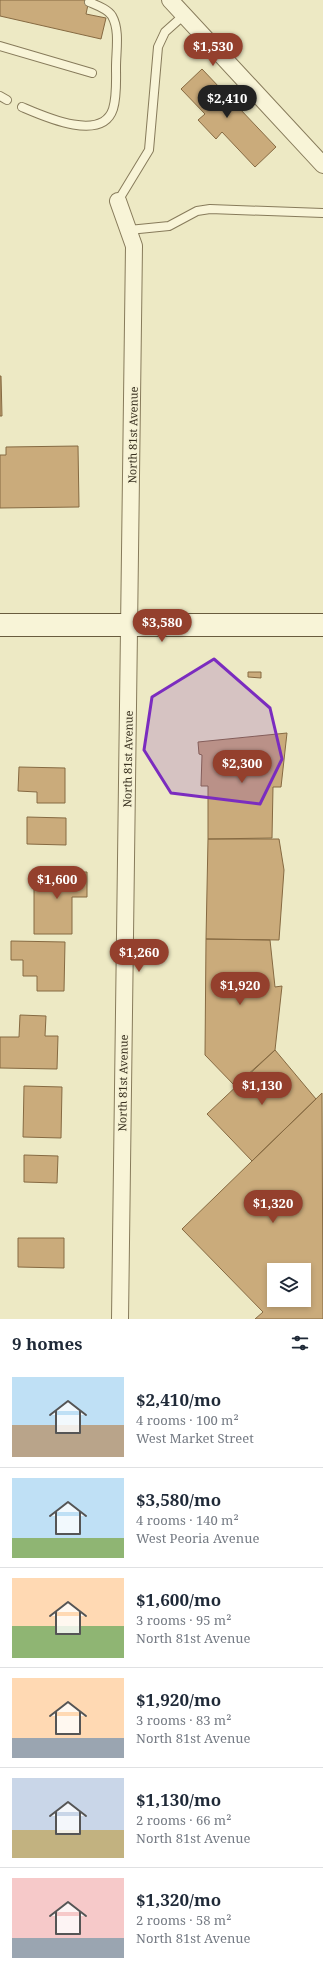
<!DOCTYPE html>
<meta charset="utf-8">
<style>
:root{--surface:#fff;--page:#f6f6f7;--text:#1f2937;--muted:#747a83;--line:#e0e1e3;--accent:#94402d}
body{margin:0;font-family:"Noto Serif",serif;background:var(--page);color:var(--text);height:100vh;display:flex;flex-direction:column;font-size:15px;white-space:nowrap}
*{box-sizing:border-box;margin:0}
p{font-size:13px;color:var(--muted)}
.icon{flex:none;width:22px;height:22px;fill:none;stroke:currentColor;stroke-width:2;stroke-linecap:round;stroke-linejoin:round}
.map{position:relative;height:1319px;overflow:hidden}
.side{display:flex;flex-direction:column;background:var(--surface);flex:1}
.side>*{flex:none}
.buttons{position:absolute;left:267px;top:1263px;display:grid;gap:8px}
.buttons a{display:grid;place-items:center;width:44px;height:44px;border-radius:0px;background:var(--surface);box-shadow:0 2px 6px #0003;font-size:20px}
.price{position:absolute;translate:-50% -34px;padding:0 9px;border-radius:14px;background:var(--accent);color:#fff;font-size:13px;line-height:26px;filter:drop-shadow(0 1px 2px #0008)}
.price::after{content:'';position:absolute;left:50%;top:24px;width:12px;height:9px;margin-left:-6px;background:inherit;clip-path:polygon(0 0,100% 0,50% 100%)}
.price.selected{background:#222;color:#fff}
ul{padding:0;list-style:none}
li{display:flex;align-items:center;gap:12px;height:100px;padding:0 12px}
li+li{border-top:1px solid var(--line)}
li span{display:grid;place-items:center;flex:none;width:112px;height:80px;border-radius:0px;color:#555}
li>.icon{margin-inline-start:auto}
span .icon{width:48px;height:48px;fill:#fffc;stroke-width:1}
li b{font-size:17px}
h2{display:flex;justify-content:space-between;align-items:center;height:48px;padding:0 12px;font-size:17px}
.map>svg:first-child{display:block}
.building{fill:#caab7b;stroke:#866a42;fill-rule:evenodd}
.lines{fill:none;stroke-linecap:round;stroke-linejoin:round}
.lane-casing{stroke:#877b5b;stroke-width:10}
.street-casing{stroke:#877b5b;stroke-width:18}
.secondary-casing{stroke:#695c3e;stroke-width:24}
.lane{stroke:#f8f4d7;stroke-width:8}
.street{stroke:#f8f4d7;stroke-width:16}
.secondary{stroke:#f8f4d7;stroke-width:22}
.marked{fill:#7b2cbf;fill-opacity:0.2;stroke:#7b2cbf;stroke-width:3;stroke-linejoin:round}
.labels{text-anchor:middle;stroke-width:3;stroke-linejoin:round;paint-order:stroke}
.street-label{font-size:11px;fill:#38301f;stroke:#f5f1d4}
</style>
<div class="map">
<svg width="323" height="1319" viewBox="0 0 323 1319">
<rect width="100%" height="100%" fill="#ede9c4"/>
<path class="building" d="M0 0H89L86 14 106 18 101 39 0 16Z
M202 69 276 147 255 167 222 132 216 139 198 120 205 114 181 89Z
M0 376H1L2 416H0Z
M78 446 79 507 0 508V455H6V447Z
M248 672H261V678L248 677Z
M287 733 281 787H273L272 838 208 839V786H201L202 755 199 754 198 742Z
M19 767 65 768V803H37V792L18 791Z
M27 817 66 818V845L27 844Z
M208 839H279L284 870 279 940 206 939Z
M34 872H87V897H72V934H34Z
M206 939 270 940 275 987 282 986 275 1050 235 1086 205 1055Z
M11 941 65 942 64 991H37V976H23V960H11Z
M20 1015 46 1016 45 1036H58L57 1069 0 1068V1037H19Z
M275 1050 316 1099 252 1161 207 1114Z
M24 1086 62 1087 61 1138 23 1137Z
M322 1093 323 1319H255L263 1312 182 1229ZM274 1270H304V1300H274Z
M24 1155 58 1156 57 1183 24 1182Z
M18 1238H64V1268L18 1267Z"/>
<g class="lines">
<g class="lane-casing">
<path id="lane" d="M0 46 92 73
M0 96 7 100
M22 107C43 116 102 143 113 109 117 96 116 81 116 67 116 51 120 30 112 16 108 9 96 5 89 2
M118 201 149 150 158 47 165 32 184 15
M129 230 169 226 197 211 210 209 323 213"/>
</g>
<g class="street-casing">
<path id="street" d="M170 0 323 165
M118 201 134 246 120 1319"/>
</g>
<g class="secondary-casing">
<path id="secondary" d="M0 625H323"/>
</g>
<use href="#lane" class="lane"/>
<use href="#street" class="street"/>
<use href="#secondary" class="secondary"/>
</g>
<path class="marked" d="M214 659 270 708 282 759 260 804 171 793 144 750 152 697Z"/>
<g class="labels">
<g class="street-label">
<text transform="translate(133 435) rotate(-89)" y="4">North 81st Avenue</text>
<text transform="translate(128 759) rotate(-89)" y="4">North 81st Avenue</text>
<text transform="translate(123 1083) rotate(-89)" y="4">North 81st Avenue</text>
</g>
</g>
</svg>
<div class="buttons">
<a><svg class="icon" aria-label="layers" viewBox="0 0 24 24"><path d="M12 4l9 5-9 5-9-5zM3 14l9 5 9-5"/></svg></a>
</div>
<b class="price" style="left:213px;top:67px">$1,530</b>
<b class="price selected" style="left:227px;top:119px">$2,410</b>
<b class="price" style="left:162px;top:643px">$3,580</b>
<b class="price" style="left:242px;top:784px">$2,300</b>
<b class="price" style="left:57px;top:900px">$1,600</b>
<b class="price" style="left:139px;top:973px">$1,260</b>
<b class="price" style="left:240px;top:1006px">$1,920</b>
<b class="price" style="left:262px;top:1106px">$1,130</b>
<b class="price" style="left:273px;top:1224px">$1,320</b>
</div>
<section class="side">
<h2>9 homes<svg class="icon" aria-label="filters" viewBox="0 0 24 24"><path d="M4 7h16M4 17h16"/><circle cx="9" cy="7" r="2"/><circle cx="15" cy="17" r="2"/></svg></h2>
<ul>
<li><span style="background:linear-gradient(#bfe0f5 60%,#b9a48a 0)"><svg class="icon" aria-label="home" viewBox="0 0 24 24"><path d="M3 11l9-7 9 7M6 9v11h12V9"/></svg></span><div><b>$2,410/mo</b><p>4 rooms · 100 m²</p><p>West Market Street</p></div></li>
<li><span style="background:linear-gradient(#bfe0f5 75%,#8fb573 0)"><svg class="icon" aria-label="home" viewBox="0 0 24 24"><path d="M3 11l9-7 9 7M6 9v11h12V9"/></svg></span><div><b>$3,580/mo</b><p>4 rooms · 140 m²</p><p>West Peoria Avenue</p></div></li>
<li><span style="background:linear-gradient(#ffd9b3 60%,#8fb573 0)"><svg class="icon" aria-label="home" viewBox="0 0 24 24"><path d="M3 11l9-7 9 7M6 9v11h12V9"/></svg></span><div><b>$1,600/mo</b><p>3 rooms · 95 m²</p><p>North 81st Avenue</p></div></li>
<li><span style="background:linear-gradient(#ffd9b3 75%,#9aa5b1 0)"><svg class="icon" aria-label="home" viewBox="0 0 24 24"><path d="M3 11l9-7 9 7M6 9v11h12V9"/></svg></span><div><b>$1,920/mo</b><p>3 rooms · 83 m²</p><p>North 81st Avenue</p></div></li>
<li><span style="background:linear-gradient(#c9d6e8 65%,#c2b280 0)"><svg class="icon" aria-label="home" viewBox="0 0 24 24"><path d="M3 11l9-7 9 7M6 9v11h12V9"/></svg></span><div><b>$1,130/mo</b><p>2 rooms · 66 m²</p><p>North 81st Avenue</p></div></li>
<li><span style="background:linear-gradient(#f6c9c9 75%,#9aa5b1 0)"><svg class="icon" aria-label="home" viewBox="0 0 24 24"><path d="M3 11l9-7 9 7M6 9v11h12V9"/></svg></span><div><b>$1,320/mo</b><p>2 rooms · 58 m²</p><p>North 81st Avenue</p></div></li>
</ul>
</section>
